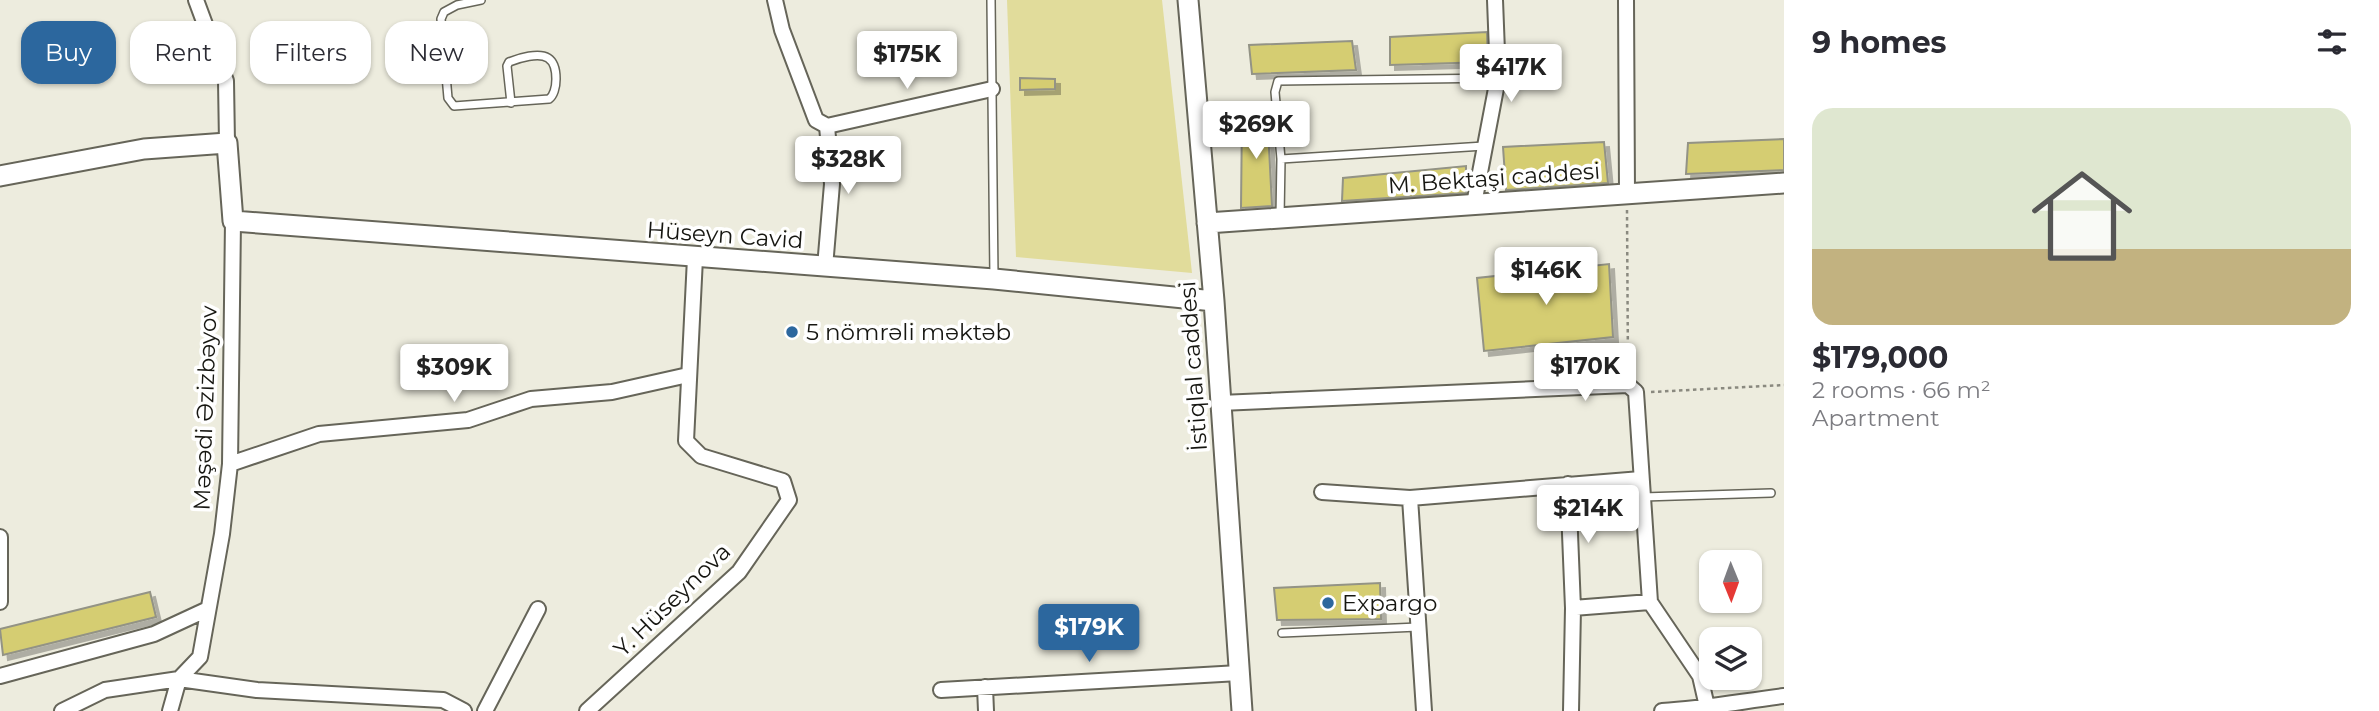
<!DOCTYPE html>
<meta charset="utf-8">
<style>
:root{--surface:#fff;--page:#f2f2f3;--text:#2b2b33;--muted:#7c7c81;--line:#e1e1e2;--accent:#2c679e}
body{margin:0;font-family:Montserrat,sans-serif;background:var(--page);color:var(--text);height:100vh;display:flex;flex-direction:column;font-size:26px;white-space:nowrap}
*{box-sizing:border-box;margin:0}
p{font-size:23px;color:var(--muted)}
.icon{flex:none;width:38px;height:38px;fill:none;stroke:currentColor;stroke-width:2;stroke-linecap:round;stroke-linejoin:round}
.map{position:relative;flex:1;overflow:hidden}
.sheet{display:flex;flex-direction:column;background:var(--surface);width:595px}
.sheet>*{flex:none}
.hud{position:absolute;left:21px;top:21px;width:665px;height:63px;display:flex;gap:14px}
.needle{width:46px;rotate:179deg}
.buttons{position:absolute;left:1699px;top:550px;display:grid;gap:14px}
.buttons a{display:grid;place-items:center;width:63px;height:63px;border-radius:14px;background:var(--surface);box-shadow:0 2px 5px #0004;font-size:35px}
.price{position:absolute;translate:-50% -60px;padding:0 16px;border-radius:7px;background:#fff;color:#222;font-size:23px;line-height:46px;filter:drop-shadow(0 2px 4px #0008)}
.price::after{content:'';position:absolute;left:50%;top:42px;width:21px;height:16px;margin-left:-10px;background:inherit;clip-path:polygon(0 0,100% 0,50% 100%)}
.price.on{background:var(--accent);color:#fff}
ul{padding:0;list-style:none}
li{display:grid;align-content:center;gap:14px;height:371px;padding:0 28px}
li+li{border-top:2px solid var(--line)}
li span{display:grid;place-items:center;height:217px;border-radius:21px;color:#555}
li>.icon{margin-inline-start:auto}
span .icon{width:126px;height:126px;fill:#fffc;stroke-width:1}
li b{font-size:30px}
h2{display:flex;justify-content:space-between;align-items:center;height:84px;padding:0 28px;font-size:30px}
.chip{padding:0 24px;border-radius:21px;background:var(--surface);box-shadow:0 2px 5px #0004;font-size:24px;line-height:63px}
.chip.on{background:var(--accent);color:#fff}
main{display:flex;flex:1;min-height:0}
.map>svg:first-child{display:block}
.green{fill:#e1dc9b}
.building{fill:#d5cd72;stroke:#939385;stroke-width:2;filter:url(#shadow)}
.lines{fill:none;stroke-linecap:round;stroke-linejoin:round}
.service-casing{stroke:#666559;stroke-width:10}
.minor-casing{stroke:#666559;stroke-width:18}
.secondary-casing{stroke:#666559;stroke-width:23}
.path{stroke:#8a897f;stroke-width:2.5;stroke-dasharray:3.5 3.5;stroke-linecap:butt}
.service{stroke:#fff;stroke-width:7}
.minor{stroke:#fff;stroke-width:14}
.secondary{stroke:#fff;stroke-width:19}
.poi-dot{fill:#2c679e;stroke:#fff;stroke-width:2.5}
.labels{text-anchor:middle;stroke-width:7;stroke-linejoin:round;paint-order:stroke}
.street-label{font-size:23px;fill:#161611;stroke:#fff}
.poi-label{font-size:23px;fill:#161611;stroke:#fff;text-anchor:start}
</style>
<main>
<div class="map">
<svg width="1784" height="711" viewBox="0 0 1784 711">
<defs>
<filter id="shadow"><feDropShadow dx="5" dy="5" stdDeviation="0" flood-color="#0004"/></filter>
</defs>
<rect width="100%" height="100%" fill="#edecde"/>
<path class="green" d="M1007 0H1162L1192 273 1016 257Z"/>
<path class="building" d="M1487 32 1488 62 1390 65V37Z
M1352 41 1356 70 1252 74 1249 45Z
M1020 78 1055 79V89L1020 90Z
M1267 110 1272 206 1241 208 1242 114Z
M1784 139V170L1686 174 1688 143Z
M1604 142 1608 183 1506 190 1503 147Z
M1466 166V193L1342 201 1343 178Z
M1609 264 1613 337 1484 351 1477 278Z
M1380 583 1381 619 1277 620 1274 588Z
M150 592 156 617 3 655 0 629Z"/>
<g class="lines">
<g class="service-casing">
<path id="service" d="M481 0 457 5 444 12 441 19 448 98 454 106 549 99C558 93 559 65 548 58 539 52 519 58 509 62L507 66 511 103
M991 0 994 278
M1281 159 1275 92 1278 81 1498 78
M1280 217 1281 159 1484 146
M1643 497 1771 493
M1282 633 1418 627"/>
</g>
<g class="minor-casing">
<path id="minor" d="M196 0 226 81 227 143
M775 0 782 30 816 120 827 126
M1626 0 1627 192
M827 126 992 89
M1474 204 1498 78 1495 0
M825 267 832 184 827 126
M1220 403 1628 385 1636 392 1650 602 1700 676 1708 711
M230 464 319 434 468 420 531 399 612 392 688 375
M1568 484 1573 608
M1322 492 1410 498 1641 479
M1410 498 1424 711
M0 537V602
M0 676 154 634 208 609
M985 687 986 711
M941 690 1239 673
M62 711 105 690 179 679 257 690 443 700 464 711
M170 711 179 679 200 657 222 534 230 464 233 221
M485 711 538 609
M587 711 739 572 789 500 783 481 701 456 686 441 695 258
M1571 711 1573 608 1650 602
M1662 711C1703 709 1743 701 1784 696"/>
</g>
<g class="secondary-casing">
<path id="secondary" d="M1188 0 1214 301 1242 711
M0 176 144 149 227 143 233 221 994 279 1214 301
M1207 223 1784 183"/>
</g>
<path class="path" d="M1627 210 1628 371
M1651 392 1784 385"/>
<use href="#service" class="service"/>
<use href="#minor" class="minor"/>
<use href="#secondary" class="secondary"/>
</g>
<g class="poi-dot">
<circle cx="792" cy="332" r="7"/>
<circle cx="1328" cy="603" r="7"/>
</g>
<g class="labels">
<g class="street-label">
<text transform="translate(1494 178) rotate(-4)" y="8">M. Bektaşi caddesi</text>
<text transform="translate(725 235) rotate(4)" y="8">Hüseyn Cavid</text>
<text transform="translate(1193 366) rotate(-94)" y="8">İstiqlal caddesi</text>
<text transform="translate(205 408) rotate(-88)" y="8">Məşədi Əzizbəyov</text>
<text transform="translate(672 600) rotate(-44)" y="8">Y. Hüseynova</text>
</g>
<g class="poi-label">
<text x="806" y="340">5 nömrəli məktəb</text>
<text x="1342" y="611">Expargo</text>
</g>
</g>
</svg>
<div class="buttons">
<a><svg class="needle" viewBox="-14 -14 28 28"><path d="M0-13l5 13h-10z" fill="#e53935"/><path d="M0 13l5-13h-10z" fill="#7c7c81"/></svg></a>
<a><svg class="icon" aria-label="layers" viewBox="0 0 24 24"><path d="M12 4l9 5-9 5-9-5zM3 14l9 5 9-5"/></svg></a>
</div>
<b class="price" style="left:907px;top:91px">$175K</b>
<b class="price" style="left:1511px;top:104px">$417K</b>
<b class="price" style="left:1256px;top:161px">$269K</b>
<b class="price" style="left:848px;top:196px">$328K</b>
<b class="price" style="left:1546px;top:307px">$146K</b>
<b class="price" style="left:1585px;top:403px">$170K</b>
<b class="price" style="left:454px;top:404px">$309K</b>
<b class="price" style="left:1588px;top:545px">$214K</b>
<b class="price on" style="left:1089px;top:664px">$179K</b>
<div class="hud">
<a class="chip on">Buy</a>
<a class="chip">Rent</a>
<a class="chip">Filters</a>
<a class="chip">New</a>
</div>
</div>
<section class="sheet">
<h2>9 homes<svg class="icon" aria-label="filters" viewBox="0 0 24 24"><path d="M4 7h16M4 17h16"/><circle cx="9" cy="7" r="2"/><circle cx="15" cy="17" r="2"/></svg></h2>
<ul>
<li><span style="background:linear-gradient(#dfe7d0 65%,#c2b280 0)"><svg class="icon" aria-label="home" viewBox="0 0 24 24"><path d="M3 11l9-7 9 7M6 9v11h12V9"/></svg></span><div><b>$179,000</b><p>2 rooms · 66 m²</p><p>Apartment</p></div></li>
</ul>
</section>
</main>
